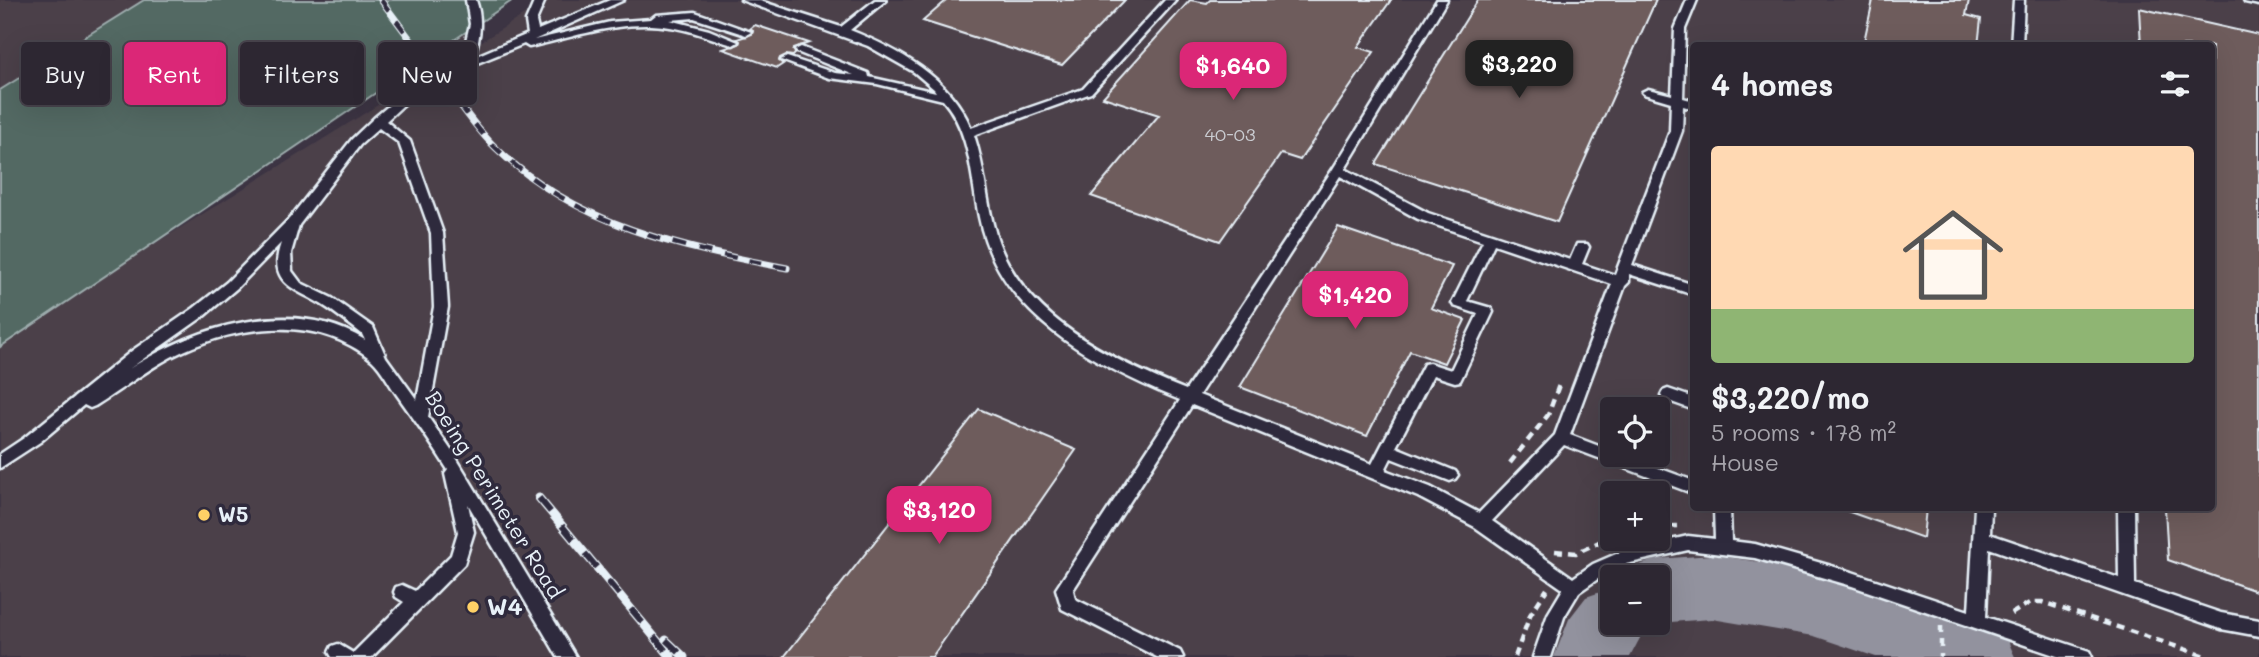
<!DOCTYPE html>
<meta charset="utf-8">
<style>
:root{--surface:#2d2732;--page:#39333e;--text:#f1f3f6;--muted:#a7a5ac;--line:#48444d;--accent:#db2777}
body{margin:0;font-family:Mali,sans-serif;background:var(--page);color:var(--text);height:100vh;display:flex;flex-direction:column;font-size:26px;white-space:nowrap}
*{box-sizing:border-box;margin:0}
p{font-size:23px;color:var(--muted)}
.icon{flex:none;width:38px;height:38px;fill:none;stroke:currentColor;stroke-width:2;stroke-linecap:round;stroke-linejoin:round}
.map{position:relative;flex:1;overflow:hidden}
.sheet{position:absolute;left:1690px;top:42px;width:525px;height:469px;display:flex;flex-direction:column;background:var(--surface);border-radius:7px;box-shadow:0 7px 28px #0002,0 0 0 2px var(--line)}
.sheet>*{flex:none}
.top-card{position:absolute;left:21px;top:42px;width:665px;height:63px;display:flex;gap:14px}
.tools{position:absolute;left:1600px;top:397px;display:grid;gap:14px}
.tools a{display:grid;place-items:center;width:70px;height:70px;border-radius:7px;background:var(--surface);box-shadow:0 7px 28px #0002,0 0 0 2px var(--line);font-size:35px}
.price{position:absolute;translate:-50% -60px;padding:0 16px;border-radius:14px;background:var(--accent);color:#fff;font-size:23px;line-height:46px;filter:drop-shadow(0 2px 4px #0008)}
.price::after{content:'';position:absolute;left:50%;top:42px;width:21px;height:16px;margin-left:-10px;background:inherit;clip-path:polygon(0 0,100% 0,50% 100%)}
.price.current{background:#222;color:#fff}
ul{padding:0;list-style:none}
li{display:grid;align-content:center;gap:14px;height:371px;padding:0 21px}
li span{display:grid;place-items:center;height:217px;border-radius:7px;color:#555}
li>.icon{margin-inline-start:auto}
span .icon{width:126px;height:126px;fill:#fffc;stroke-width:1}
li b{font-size:30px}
h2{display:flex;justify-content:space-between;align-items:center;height:84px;padding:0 21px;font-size:30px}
.pill{padding:0 24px;border-radius:7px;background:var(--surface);box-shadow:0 7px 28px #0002,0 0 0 2px var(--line);font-size:24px;line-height:63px}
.pill.current{background:var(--accent);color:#fff}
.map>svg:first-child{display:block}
.built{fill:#4b404a;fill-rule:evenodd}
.green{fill:#536963;stroke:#9eadae;stroke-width:2}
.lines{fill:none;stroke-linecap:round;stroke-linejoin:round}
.taxiway{fill:#92929e;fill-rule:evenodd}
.building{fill:#6e5c5b;stroke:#e8f1f8;stroke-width:2}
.lane-casing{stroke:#e8f1f8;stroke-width:5}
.path{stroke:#e8f1f8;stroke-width:4.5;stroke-dasharray:8 6;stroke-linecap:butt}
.lane{fill:#2f2a3d;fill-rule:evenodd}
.rail-far1-casing{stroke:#e8f1f8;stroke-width:7}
.rail-casing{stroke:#e8f1f8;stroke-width:9}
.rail-far1{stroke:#2f2a3d;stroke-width:4.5;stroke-dasharray:13;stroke-linecap:butt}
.rail{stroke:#2f2a3d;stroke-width:6;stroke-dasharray:18;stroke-linecap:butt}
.poi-dot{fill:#ffd166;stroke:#2f2a3d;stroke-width:2.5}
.labels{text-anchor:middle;stroke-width:7;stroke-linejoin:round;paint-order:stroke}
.number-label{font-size:18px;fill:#caccd1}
.street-label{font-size:21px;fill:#e8f1f8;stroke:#2f2a3d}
.poi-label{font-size:21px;font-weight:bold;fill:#e8f1f8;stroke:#2f2a3d;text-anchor:start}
.near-poi-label{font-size:24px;font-weight:bold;fill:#e8f1f8;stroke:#2f2a3d;text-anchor:start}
</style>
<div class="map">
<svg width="2259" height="657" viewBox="0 0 2259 657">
<rect width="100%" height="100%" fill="#3c3443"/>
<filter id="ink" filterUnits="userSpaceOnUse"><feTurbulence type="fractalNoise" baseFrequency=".0143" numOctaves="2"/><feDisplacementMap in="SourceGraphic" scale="14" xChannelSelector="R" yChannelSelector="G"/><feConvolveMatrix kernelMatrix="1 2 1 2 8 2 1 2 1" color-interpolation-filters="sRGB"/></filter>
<g filter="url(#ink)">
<path class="built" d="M0 0H144L0 90Z
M444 0 474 46 548 0H2259V657H0V340L415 82 340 12ZM1694 46H2212V508H1694ZM1612 410H1657V455H1612ZM1612 494H1657V539H1612ZM1612 578H1657V623H1612Z"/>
<path class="green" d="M144 0H513L0 347V90Z"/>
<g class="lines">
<path class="taxiway" d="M1712 555 1814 570 2004 632 2015 657H1876L1814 636 1712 619 1657 623V578H1627L1631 568 1657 559Z
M1612 588V623H1648L1630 657H1554L1569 619 1586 597Z"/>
</g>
<path class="building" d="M947 0H1125L1062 65 923 21Z
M1190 0 1207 3 1210 0H1391L1358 47 1374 52 1300 160 1281 154 1220 241 1091 196 1159 115 1103 97Z
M1478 0H1656L1557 222 1376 164Z
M1873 0H1969L1966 15 1981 19 1978 46H1863Z
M2139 8 2259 35V592L2168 560 2165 508H2212V46H2141Z
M755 25 809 43 794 48 795 54 793 56 786 55 780 58 779 61 783 64 777 68 723 49 739 44 740 41 737 39 752 34 753 31 750 29Z
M1338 227 1452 266 1431 308 1465 320 1444 363 1410 351 1367 436 1240 387Z
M979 409 1076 450 932 657H784Z
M1844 508H1926L1923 538 1844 510Z"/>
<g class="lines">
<g class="lane-casing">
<path id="lane" d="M466 0H476C483 20 480 37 474 57L528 34 526 21 535 0H545L536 21 538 30 610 0H624L534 40 610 22 651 19 656 15 695 12 751 32 746 35 694 18 670 20 709 30 738 42 733 45C712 39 692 30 670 27 623 19 574 37 529 47L524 44 470 66 413 96 386 121 410 141 443 233 448 307 428 417 455 456 576 657H558L468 504 474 532 464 564 372 657H332L329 652 332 646 338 644 353 653 404 602 396 597 394 592 396 587 402 585 415 591 451 555 458 532 445 474 448 470C432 444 414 419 397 395 389 384 382 369 372 360 315 313 233 325 171 357 145 371 121 390 95 406L90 408 84 405 40 442 0 468V454L24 438 133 350 194 308 227 282 290 218 352 139 374 118 405 92 461 62 470 24ZM379 128 399 143 431 233 434 307 417 400 386 357 373 327 332 298 301 283 292 271 291 253 299 225 360 145ZM281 243C267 283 294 288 321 304 336 313 349 324 362 334L365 340C293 295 194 327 129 369L204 316 237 288Z
M741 0H757L841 27 875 0H886L850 30C899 50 950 77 971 128L1083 89 1165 0H1176L1091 93 974 135C985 167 986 202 996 235 1022 318 1112 360 1186 390L1333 169 1437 0H1447L1345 169 1428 213 1570 260 1577 244H1587L1589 247 1582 264 1615 275 1670 131 1671 102 1644 94 1642 92 1648 89 1672 95 1675 29 1687 0H1697L1685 29 1683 98 1694 101V109L1683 106 1682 131 1632 265 1694 285V295L1629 274V282L1625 286 1570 435 1612 451V455H1623L1694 481V494L1564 445 1492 521 1573 578 1593 564 1623 551 1688 536 1715 539 1714 508H1730L1731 541 1755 544 1852 572 1969 611 1975 508H1991L1990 534 2119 578 2118 508H2134L2135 584 2221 613 2259 620V636L2221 629 1989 548 1986 617 2089 651 2092 657H2060L1852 586 1755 558 1688 550 1626 564 1605 574 1579 592 1564 617 1551 657H1533L1548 614 1563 589 1475 527 1418 497 1192 405 1073 590 1075 599 1180 651 1183 657H1157L1062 609 1056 589 1180 400C1094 365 999 316 979 217 971 178 971 132 943 100L877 84 829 78 781 60 787 57 835 73 854 75 797 52 795 50 801 47 868 73 869 77 936 92 934 89 914 72 868 46ZM1340 176 1418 219 1483 241 1452 303 1454 306 1478 314 1451 370 1429 363 1424 364 1372 464 1199 395ZM1494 244 1612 284 1555 435 1479 513 1430 487 1385 470 1391 458 1450 481 1455 479 1458 475 1455 471 1396 447 1433 375 1455 382 1460 381 1462 377 1493 312 1491 308 1467 301Z
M2014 0H2024L2022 46H2011Z
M2244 0H2259V5L2245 2Z
M1668 389 1694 398V410L1663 399 1661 395 1663 391Z"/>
</g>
<path class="path" d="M1510 463 1548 415 1559 385
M1657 527 1677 526
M1555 551 1576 553 1612 536
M2011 614 2031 602H2042L2208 657
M1941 626V657
M1515 657 1530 615 1547 589"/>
<use href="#lane" class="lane"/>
<g class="rail-far1-casing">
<path id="rail-far1" d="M381 0C404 31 428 63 452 94 466 112 479 132 496 148 575 225 681 248 787 268"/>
</g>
<g class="rail-casing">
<path id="rail" d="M539 498 671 657
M666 640 684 657"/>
</g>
<use href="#rail-far1" class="rail-far1"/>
<use href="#rail" class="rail"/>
</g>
</g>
<g class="poi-dot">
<circle cx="204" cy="515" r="7"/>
<circle cx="473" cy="607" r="7"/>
</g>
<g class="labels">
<g class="number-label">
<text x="1230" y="141">40-03</text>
</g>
<g class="street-label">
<text transform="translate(494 495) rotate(58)" y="7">Boeing Perimeter Road</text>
</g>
<g class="poi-label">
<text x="218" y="522">W5</text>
</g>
<g class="near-poi-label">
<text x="487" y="615">W4</text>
</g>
</g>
</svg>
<div class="tools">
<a><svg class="icon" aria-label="locate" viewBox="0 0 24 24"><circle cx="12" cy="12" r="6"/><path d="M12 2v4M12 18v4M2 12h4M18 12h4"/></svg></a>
<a>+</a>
<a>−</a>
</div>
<b class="price current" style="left:1519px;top:100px">$3,220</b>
<b class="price" style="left:1233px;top:102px">$1,640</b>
<b class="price" style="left:1355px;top:331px">$1,420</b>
<b class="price" style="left:939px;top:546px">$3,120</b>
<div class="top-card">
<a class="pill">Buy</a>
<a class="pill current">Rent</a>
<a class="pill">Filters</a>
<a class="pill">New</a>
</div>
<section class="sheet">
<h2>4 homes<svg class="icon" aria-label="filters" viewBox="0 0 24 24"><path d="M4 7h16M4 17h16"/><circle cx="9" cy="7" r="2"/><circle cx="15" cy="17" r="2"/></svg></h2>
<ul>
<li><span style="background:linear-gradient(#ffd9b3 75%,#8fb573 0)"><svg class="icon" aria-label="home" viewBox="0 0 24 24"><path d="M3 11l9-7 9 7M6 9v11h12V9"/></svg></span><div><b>$3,220/mo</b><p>5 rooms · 178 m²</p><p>House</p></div></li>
</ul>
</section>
</div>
